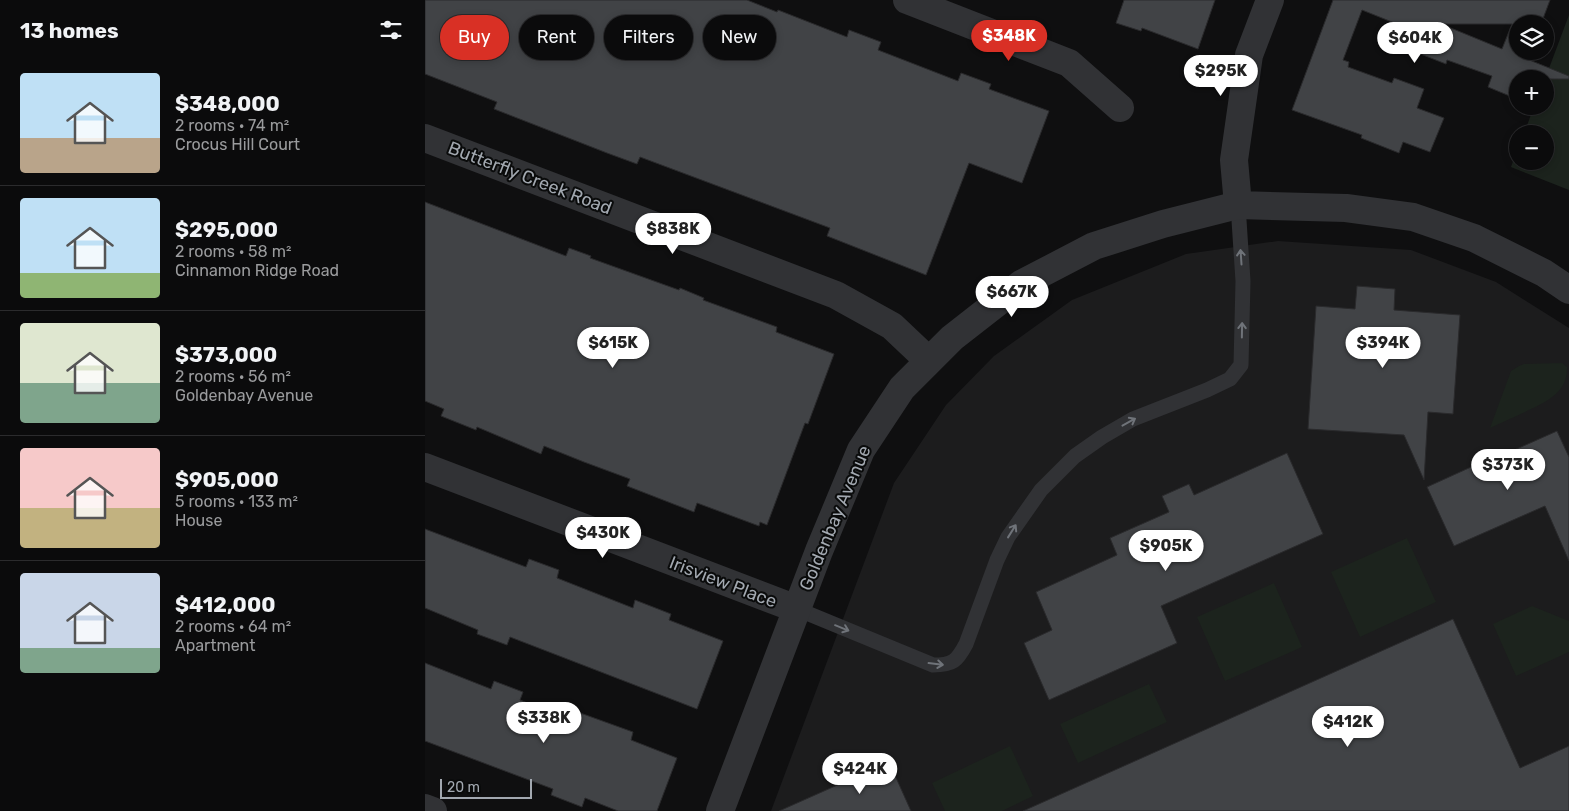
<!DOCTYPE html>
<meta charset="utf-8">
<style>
:root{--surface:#0b0b0c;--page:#19191a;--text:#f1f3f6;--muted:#9a9b9d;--line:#2b2b2d;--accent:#d93025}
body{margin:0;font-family:Rubik,sans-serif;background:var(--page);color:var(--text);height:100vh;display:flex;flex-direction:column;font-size:19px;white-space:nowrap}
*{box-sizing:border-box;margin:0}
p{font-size:16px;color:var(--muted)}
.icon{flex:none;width:28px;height:28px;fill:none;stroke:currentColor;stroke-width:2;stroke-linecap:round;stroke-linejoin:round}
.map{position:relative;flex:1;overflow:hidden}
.details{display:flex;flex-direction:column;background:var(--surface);width:425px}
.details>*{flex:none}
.banner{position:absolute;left:15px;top:15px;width:475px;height:45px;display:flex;gap:10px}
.fabs{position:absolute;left:1084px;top:15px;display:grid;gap:10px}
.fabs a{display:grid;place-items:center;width:45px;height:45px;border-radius:50%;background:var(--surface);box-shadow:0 2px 8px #0003,0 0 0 1px var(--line);font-size:25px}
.scale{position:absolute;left:15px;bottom:12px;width:92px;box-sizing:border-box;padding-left:5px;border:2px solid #a2a8b0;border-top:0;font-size:14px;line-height:18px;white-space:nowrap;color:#a2a8b0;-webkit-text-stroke:4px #0a0b0b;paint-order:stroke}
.price{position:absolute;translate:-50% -42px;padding:0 11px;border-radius:18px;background:#fff;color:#222;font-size:16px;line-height:32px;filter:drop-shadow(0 1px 2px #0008)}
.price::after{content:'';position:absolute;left:50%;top:30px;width:15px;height:11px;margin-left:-8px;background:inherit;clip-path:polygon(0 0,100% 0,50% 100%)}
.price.active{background:var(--accent);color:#fff}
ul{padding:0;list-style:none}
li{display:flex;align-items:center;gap:15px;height:125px;padding:0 20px}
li+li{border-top:1px solid var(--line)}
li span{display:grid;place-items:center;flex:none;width:140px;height:100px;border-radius:5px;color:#555}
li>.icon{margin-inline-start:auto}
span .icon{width:60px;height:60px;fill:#fffc;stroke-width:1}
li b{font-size:21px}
h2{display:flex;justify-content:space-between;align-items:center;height:60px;padding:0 20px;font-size:21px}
.chip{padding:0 18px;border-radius:22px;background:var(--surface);box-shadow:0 2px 8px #0003,0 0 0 1px var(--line);font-size:18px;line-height:45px}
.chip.active{background:var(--accent);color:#fff}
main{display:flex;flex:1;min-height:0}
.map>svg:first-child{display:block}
.built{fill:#1c1c1d}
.green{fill:#1c231d}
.building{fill:#414346;stroke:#2a2a2c;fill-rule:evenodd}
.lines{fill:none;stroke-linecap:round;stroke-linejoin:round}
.lane{stroke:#313235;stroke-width:15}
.street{stroke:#313235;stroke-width:28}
.oneway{stroke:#6f7379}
.labels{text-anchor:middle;stroke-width:4;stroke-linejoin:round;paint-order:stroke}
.street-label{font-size:18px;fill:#a2a8b0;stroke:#0a0b0b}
</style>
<main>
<section class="details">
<h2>13 homes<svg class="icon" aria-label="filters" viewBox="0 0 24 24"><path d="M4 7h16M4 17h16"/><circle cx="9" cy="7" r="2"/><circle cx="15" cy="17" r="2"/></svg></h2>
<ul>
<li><span style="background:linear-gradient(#bfe0f5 65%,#b9a48a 0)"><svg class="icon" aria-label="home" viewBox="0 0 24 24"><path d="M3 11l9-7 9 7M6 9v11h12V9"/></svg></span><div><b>$348,000</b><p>2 rooms · 74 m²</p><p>Crocus Hill Court</p></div></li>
<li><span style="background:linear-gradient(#bfe0f5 75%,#8fb573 0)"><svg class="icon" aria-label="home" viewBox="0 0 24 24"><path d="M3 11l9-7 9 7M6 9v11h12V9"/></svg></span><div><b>$295,000</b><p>2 rooms · 58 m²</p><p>Cinnamon Ridge Road</p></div></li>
<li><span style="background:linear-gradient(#dfe7d0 60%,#7fa58c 0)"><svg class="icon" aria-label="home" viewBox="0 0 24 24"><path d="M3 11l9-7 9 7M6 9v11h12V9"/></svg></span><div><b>$373,000</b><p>2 rooms · 56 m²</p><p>Goldenbay Avenue</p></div></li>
<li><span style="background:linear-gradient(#f6c9c9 60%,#c2b280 0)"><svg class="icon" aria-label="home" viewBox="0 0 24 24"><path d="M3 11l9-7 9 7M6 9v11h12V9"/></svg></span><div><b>$905,000</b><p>5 rooms · 133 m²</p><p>House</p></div></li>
<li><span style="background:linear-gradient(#c9d6e8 75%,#7fa58c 0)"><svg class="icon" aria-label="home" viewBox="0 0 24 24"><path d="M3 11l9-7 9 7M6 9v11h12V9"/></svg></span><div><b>$412,000</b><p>2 rooms · 64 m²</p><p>Apartment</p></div></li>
</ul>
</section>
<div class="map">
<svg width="1144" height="811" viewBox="0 0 1144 811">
<rect width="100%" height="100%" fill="#0f0f10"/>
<path class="built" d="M853 241 986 250 1071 282 1144 328V811H346L469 483 521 405 569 356 647 300 761 254Z"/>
<path class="green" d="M1144 15V190L1086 167 1092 150V161H1120V134H1099L1109 106H1120V79Z
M1137 363 1142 367C1143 394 1119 403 1098 413 1087 418 1076 423 1065 428L1086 371 1094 366 1099 364Z
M982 538 1011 602 935 637 906 572Z
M849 583 877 647 800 681 772 617Z
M1107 606 1144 621V652L1091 676 1068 624Z
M724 684 742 722 653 763 635 724Z
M585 746 608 796 577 811H520L507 783Z"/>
<path class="building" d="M0 0H322L352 12 353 10 422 37 424 30 456 42 453 50 533 81 536 73 566 84 564 89 624 111 597 183 544 163 501 275 402 236 405 228 215 157 212 164 182 153 69 109 72 102 0 74Z
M699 0H790L773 49 717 28 716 31 691 23Z
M908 0H1125L1116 24H1092V55L1144 76V79H1092V99L1063 87 1067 76 1022 60 1021 64 993 53 1003 24H972L937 10 918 60 924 62 923 67 967 83 969 78 999 89 992 108 1019 118 1005 152 978 142 974 153 936 138 937 135 867 110ZM1016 24H1087L1077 49Z
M0 202 141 256 144 248 166 256 165 258 254 290 255 288 279 298 278 300 352 327 351 332 409 354 383 424 380 423 342 525 335 522 334 526 272 503 269 512 202 486 205 479 159 462 119 446 116 454 52 427 51 430 16 416 19 409 0 401Z
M932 286 970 289 969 310 1035 315 1028 414 1003 412 999 480 979 435 883 429 891 306 930 309Z
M1132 431 1144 457V561L1120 506 1029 546 1002 487 1068 457 1069 459Z
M862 453 898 534 736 606 752 643 624 700 599 643 627 630 611 592 692 555 685 538 744 512 737 496 764 484 769 495Z
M0 529 101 567 104 559 134 570 132 578 208 608 210 600 246 614 244 620 298 641 272 709 85 637 82 645 52 634 53 630 0 608Z
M1028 619 1095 768 1144 746V811H598Z
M0 663 66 689 69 681 98 692 95 700 144 719 147 710 208 732 206 740 252 758 232 811H193L160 798 157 807 126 795 128 789 0 741Z
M464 762 486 811H354Z"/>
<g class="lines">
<path class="lane" d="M372 609 508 665C528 665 532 661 541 644L572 560 583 537 616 490 650 456 677 437 708 419 782 390 805 379 816 365 818 281 813 205"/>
<path class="street" d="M482 0 644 63 695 108
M0 138 411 295 467 326 504 361
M813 205 809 160 824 55 845 0
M0 467 372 609
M0 808 8 811
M295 811 394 551 436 450 477 388 527 338 596 284 669 246 738 224 813 205 921 208 988 217 1049 238 1119 273 1144 290"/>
</g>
<defs><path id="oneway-shaft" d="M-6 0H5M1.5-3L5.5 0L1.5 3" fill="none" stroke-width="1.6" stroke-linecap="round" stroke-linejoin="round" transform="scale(1.25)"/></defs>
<g class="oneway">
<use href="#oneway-shaft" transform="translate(816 257) rotate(-94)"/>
<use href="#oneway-shaft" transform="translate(817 330) rotate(-89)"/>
<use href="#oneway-shaft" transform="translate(704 422) rotate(-29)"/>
<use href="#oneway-shaft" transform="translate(587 531) rotate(-58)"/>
<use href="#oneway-shaft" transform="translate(417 628) rotate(22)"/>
<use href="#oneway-shaft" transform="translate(511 664) rotate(7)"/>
</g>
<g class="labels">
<g class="street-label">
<text transform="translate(105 178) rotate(21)" y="6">Butterfly Creek Road</text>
<text transform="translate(410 518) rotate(-67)" y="6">Goldenbay Avenue</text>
<text transform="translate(298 582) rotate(21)" y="6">Irisview Place</text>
</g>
</g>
</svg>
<div class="fabs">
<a><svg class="icon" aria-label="layers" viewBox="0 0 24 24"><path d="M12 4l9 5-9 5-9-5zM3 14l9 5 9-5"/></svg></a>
<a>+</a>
<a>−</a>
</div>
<div class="scale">20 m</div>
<b class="price active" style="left:584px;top:62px">$348K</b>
<b class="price" style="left:990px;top:64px">$604K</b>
<b class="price" style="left:796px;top:97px">$295K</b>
<b class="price" style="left:248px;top:255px">$838K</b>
<b class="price" style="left:587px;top:318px">$667K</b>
<b class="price" style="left:188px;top:369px">$615K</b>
<b class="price" style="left:958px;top:369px">$394K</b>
<b class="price" style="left:1083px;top:491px">$373K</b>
<b class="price" style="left:178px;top:559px">$430K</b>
<b class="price" style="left:741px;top:572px">$905K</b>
<b class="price" style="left:119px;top:744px">$338K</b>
<b class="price" style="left:923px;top:748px">$412K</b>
<b class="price" style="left:435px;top:795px">$424K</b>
<div class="banner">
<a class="chip active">Buy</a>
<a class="chip">Rent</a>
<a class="chip">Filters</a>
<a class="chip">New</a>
</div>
</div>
</main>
